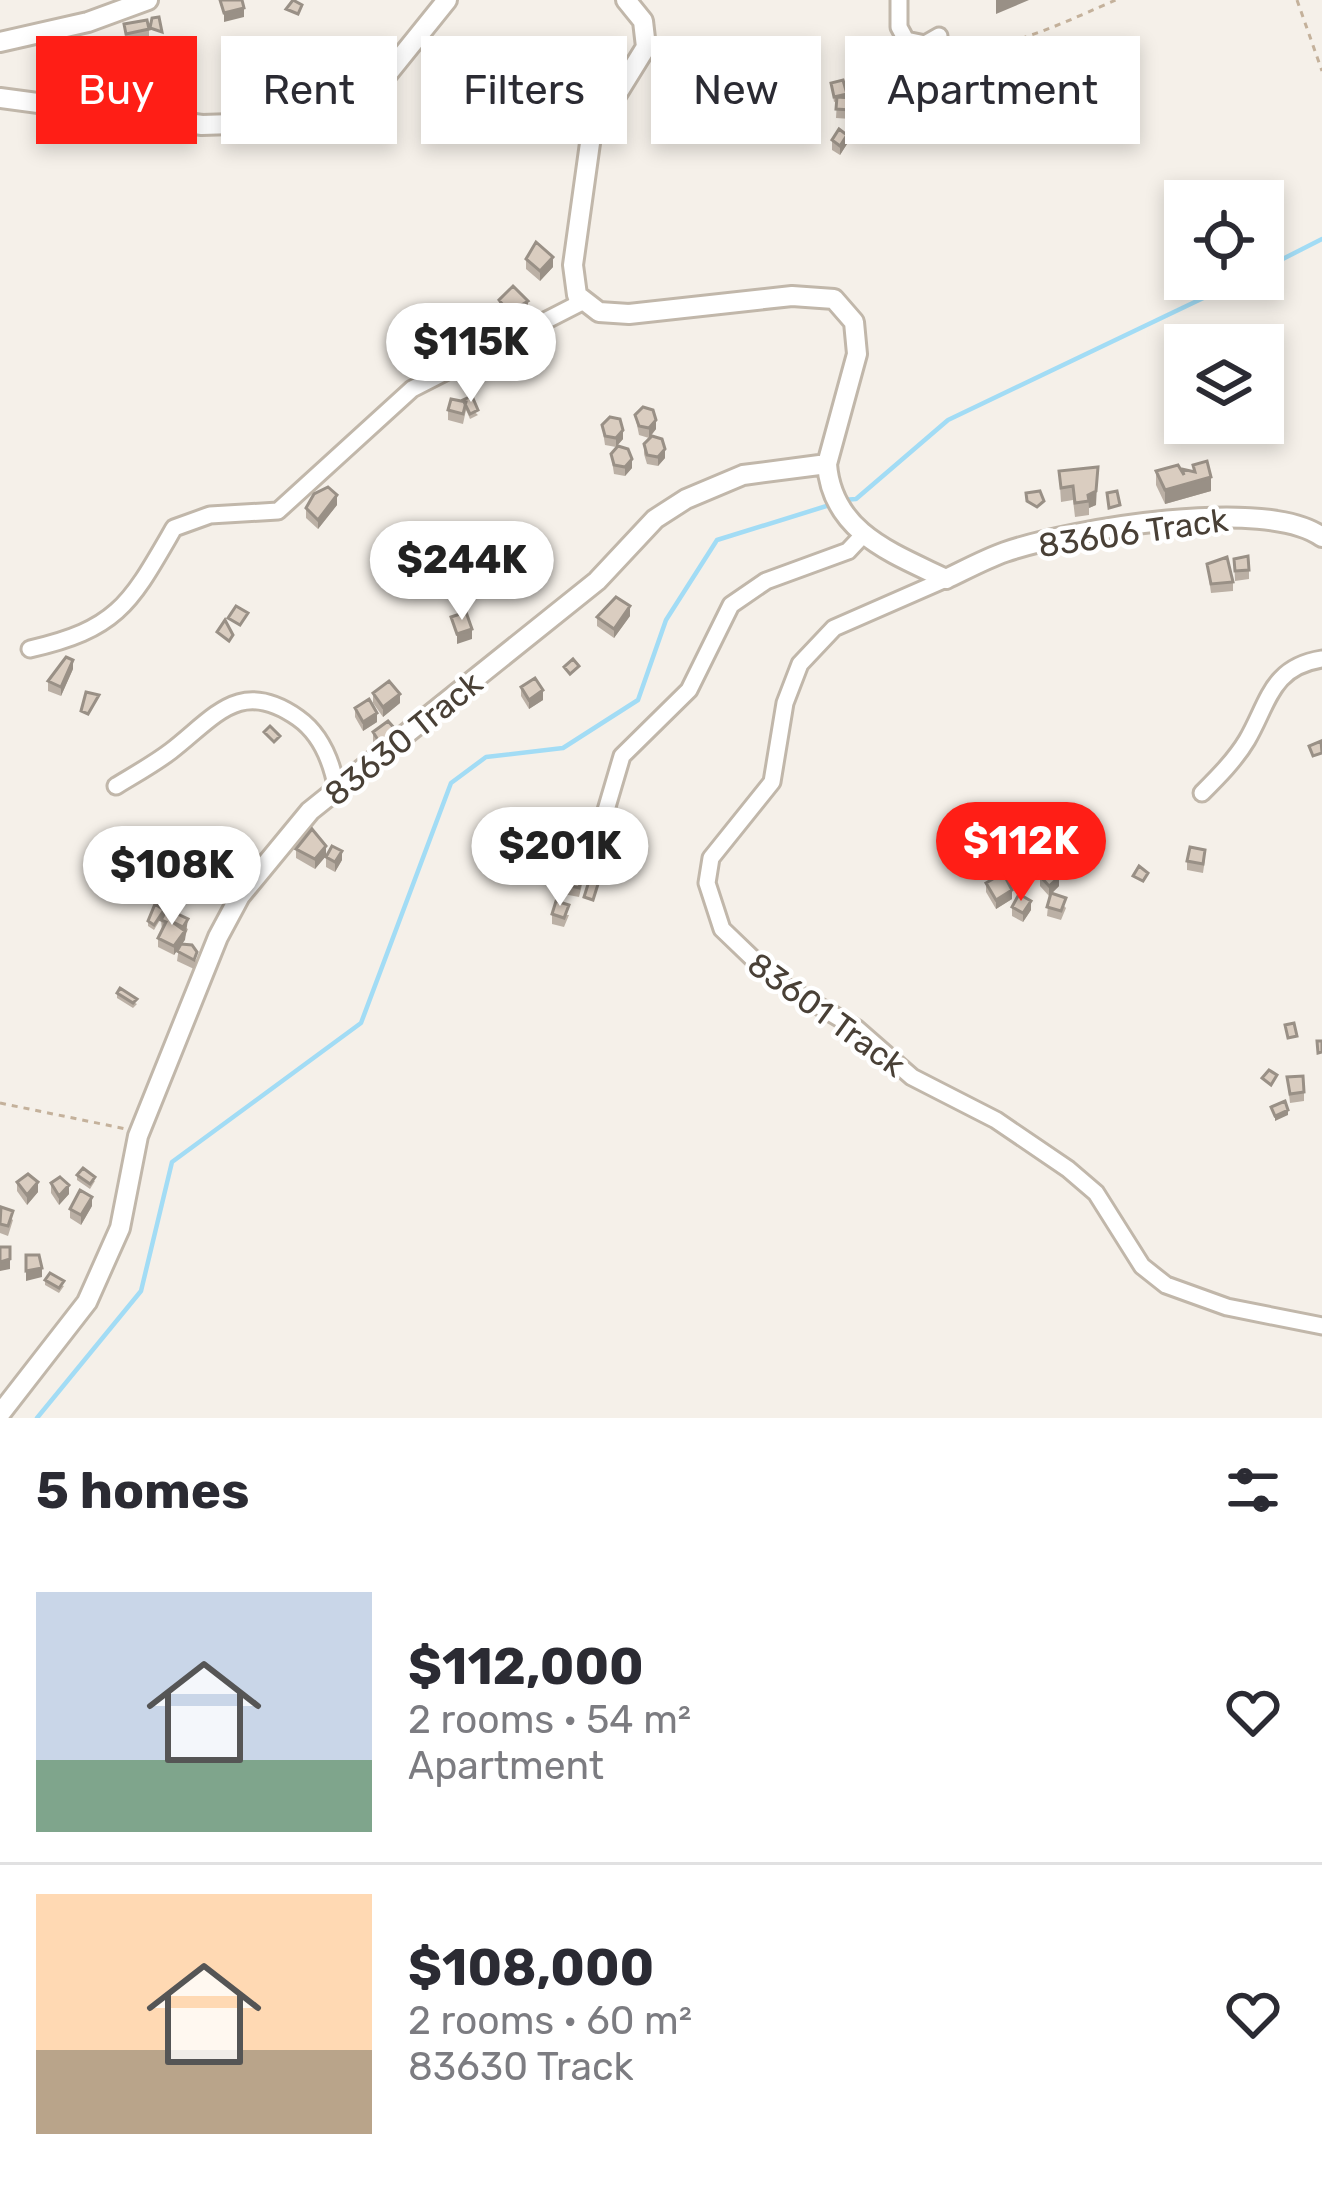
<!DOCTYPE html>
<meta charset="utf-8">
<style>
:root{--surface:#fff;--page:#f2f2f3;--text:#2b2b33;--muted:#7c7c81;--line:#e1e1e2;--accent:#ff1e16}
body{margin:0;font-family:Rubik,sans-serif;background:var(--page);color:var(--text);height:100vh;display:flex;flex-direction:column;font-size:45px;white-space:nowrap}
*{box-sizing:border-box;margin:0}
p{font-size:39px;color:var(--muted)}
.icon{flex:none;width:66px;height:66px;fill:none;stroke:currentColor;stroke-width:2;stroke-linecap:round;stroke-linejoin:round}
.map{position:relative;height:1418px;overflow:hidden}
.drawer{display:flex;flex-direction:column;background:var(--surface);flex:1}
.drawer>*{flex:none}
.banner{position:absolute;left:36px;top:36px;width:1251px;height:108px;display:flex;gap:24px}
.controls{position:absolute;left:1164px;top:180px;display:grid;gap:24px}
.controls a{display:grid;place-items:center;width:120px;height:120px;border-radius:0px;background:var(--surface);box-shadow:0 6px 18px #0003;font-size:60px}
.price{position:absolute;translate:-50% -102px;padding:0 27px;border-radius:42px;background:#fff;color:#222;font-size:39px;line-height:78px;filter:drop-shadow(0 3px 6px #0008)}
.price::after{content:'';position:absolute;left:50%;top:72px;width:36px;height:27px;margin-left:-18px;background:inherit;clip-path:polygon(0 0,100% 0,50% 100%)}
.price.selected{background:var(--accent);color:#fff}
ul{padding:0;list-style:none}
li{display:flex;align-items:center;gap:36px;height:300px;padding:0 36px}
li+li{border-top:3px solid var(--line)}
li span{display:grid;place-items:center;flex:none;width:336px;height:240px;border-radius:0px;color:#555}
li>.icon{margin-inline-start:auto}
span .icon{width:144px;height:144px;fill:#fffc;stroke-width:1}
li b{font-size:51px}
h2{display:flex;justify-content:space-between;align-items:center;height:144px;padding:0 36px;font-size:51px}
.chip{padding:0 42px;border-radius:0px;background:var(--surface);box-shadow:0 6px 18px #0003;font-size:42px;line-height:108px}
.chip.selected{background:var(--accent);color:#fff}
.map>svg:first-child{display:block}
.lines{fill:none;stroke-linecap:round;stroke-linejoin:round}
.stream{stroke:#a2dcf5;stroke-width:4.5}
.minor-casing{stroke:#c1b7aa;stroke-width:21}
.tertiary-casing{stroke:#c1b7aa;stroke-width:24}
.path{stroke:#c4b19b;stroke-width:3;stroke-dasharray:6 6;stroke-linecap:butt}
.minor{stroke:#fff;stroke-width:15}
.tertiary{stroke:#fff;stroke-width:18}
.wall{fill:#bbb0a5}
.shaded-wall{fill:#999086}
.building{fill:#dacdc0;stroke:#999086;stroke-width:3}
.labels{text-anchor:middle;stroke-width:9;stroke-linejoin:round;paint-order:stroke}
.street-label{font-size:33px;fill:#494036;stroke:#fff}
</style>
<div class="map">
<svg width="1322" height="1418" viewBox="0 0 1322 1418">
<rect width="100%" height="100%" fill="#f5f0e9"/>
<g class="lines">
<path class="stream" d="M1263 269 1322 239
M843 500 856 499 948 420 1243 279
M37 1418 141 1291 172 1162 361 1023 451 783 486 757 563 748 638 700 666 620 717 540 833 504"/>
<g class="minor-casing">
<path id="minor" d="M899 0V27L906 40 925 44 939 36
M946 579 834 628 800 664 785 703 772 782 711 858 707 883 722 929 776 981 856 1028 912 1077 996 1120 1068 1169 1096 1193 1142 1266 1166 1285 1227 1307 1322 1326
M30 649C119 629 131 602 174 528L210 515 278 511 412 389 582 302
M116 786C134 775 154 764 171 751 215 717 240 677 298 718 322 735 332 762 337 790
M1202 793C1218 777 1235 760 1247 740 1269 702 1271 667 1322 659
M574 831 604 817 622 756 689 690 731 605 766 581 848 551 863 535"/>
</g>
<g class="tertiary-casing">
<path id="tertiary" d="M626 0 643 21 646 47 591 136 573 265 577 295 599 312 629 314 792 296 834 299 854 322 857 354 827 464C832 532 892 553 946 579 965 570 985 559 1005 552 1072 529 1265 496 1322 537
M0 42 88 22 148 0
M0 98 202 125 292 122 340 108 385 77 447 0
M0 1414 87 1302 120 1228 138 1136 218 937 240 896 310 811 597 581 655 519 686 499 743 475 827 464"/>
</g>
<path class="path" d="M1297 0 1322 71
M950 44C997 58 1072 18 1116 0
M0 1103 126 1129"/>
<use href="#minor" class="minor"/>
<use href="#tertiary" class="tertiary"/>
</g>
<path class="wall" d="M124 24 149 29V39L126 43Z
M602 59 618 71 595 96 581 84 587 101 582 106 569 93V88L579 80V73Z
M831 83 847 98H852L851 119 836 118 837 101 834 102Z
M832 140 847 144 840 155 832 150Z
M526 259 553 267 540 281 526 269Z
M499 300 528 310 509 322 499 309Z
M463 402 478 415 470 419 466 410 463 424 448 420V410Z
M635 415 656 429 649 438 639 435Z
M602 425 623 439 616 447 605 445Z
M644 444 665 458 658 466 647 464 644 454Z
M611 454 632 468 625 476 614 474Z
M1193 465 1211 491 1165 504 1156 485V471L1193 472Z
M1059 471 1096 505 1089 508V515L1075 517 1073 500 1061 502Z
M337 505 318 529 306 518V508Z
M1234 559 1249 570V579L1235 581Z
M1207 564 1233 582V591L1211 593Z
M630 616 614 638 597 626V617Z
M73 669 61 696 48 691V681Z
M521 687 543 700 529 709 521 696Z
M373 693 400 703 383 717 373 703Z
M355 708 377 722 363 731 355 717Z
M373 732 395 738 380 752 373 742Z
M296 849 326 856 315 869 296 858Z
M326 857 342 860 335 872 326 867Z
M1205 859 1203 873 1187 870V861Z
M195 876 179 893 172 887V878Z
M1040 876 1059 886 1052 893 1066 908 1061 920 1047 916 1049 896 1040 886Z
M583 881 579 897 558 893V883Z
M986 883 1012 899 996 909 986 892Z
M1012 907 1031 910 1023 922 1012 916Z
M552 914 569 915 564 927 552 924Z
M163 915 154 930 148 926V921L164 915 188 929 182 944 197 962 194 969 177 961 179 947 174 955 158 947V938L162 930 161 920Z
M117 993 137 1004 133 1008 117 998Z
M1287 1077 1304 1092V1101L1290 1103Z
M77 1175 95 1181 90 1189 77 1180Z
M17 1182 38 1192 27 1205 17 1191Z
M51 1183 69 1194 59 1205 51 1193Z
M92 1206 81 1225 70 1218V1209Z
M0 1210 13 1220 8 1236 0 1233Z
M45 1280 64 1286 59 1293 45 1285Z"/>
<path class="shaded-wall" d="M996 0H1029L996 14Z
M244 8V17L224 22V13Z
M618 61V71L595 96V87Z
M847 135V144L840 155V146Z
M553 257V267L540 281V271Z
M528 301V310L509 322V313Z
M656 420V429L649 438V428Z
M623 430V439L616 447V438Z
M665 449V458L658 466V457Z
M632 459V468L625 476V467Z
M1098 467 1096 505 1089 508 1088 495Z
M1211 477V491L1165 504V490Z
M337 495V505L318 529V520Z
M630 606V616L614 638V629Z
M472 629V639L457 644V634Z
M73 660V669L61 696V687Z
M543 690V700L529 709V700Z
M400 694V703L383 717V707Z
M377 713V722L363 731V722Z
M395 729V738L380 752V743Z
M326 846V856L315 869V859Z
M342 851V860L335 872V862Z
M195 867V876L179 893V884Z
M1059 877V886L1049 896V886Z
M1012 890V899L996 909V900Z
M1031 901V910L1023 922V913Z
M188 919 185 940 174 955V946L183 933V927Z
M1288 1110V1115L1275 1121V1116Z
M38 1182V1192L27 1205V1195Z
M69 1185V1194L59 1205V1196Z
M92 1197V1206L81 1225V1215Z
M10 1259V1269L0 1271V1262Z
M42 1268V1277L26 1281V1271Z"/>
<path class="building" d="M220 0H242L244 8 224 13Z
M293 0 302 5 298 14 286 9Z
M159 17 162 32 150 28 152 18Z
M147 20 149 29 126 34 124 24Z
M594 52 602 59 608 52 618 61 595 87 579 73Z
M578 79 587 96 582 101 569 88Z
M843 80 847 94 834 97 831 83Z
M837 97 852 98 851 110 836 109Z
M839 129 847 135 840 146 832 140Z
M536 242 553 257 540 271 526 259Z
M513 286 528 301 509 313 499 300Z
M472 396 478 410 470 414 463 400Z
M451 399 466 402 463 414 448 410Z
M643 407 653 410 656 420 649 428 639 426 635 415Z
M610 417 620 419 623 430 616 438 605 436 602 425Z
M652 436 662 439 665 449 658 457 647 455 644 444Z
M618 446 628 449 632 459 625 467 614 465 611 454Z
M1207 461 1211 477 1165 490 1156 471 1178 465 1184 475 1182 469 1195 472 1193 465Z
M1098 467 1096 491 1088 495 1089 501 1075 503 1073 486 1061 488 1059 471Z
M328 487 337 495 318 520 306 508 314 494Z
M1040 491 1044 501 1037 507 1027 501 1026 493Z
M1117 491 1120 505 1109 508 1107 493Z
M1248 556 1249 570 1235 571 1234 559Z
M1227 557 1233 582 1211 584 1207 564Z
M616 597 630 606 614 629 597 617Z
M236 606 248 613 240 625 228 618Z
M466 612 472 629 457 634 451 617Z
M225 620 233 635 229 641 217 632Z
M66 657 73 660 61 687 48 681Z
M573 659 579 666 570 674 564 667Z
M535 678 543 690 529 700 521 687Z
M389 681 400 694 383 707 373 693Z
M86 692 99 695 88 714 81 711Z
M369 699 377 713 363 722 355 708Z
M388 721 395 729 380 743 373 732Z
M270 726 280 736 274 742 264 732Z
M1321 741 1322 753 1313 756 1309 746Z
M312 829 326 846 315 859 296 849Z
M583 833 591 842 582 849 575 840Z
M332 846 342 851 335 862 326 857Z
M1190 847 1205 850 1203 864 1187 861Z
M187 861 195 867 179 884 172 878Z
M569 864 583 872 579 888 558 883 562 867Z
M1139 866 1148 873 1143 881 1133 876Z
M1048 867 1059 877 1049 886 1040 876Z
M1003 873 1012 890 996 900 986 883Z
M590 878 599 881 593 900 584 897Z
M1051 893 1066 898 1061 911 1047 907Z
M1019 894 1031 901 1023 913 1012 907Z
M556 901 569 905 564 918 552 914Z
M155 904 164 910 154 925 148 921Z
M167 909 188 919 183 927 171 921 185 931 174 946 158 938 166 922 161 920Z
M181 944 192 945 197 952 194 960 177 951Z
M120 988 137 999 133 1003 117 993Z
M1294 1023 1297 1036 1288 1038 1285 1025Z
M1317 1041H1322V1052L1318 1053Z
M1269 1070 1277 1075 1271 1085 1262 1078Z
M1303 1076 1304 1092 1290 1094 1287 1077Z
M1285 1101 1288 1110 1275 1116 1271 1107Z
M83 1168 95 1177 90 1184 77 1175Z
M28 1174 38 1182 27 1195 17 1182Z
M60 1177 69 1185 59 1196 51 1183Z
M80 1190 92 1197 81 1215 70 1209Z
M1 1207 13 1211 8 1226 0 1224Z
M0 1247H10V1259L0 1262Z
M26 1255H39L42 1268 26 1271Z
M50 1273 64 1281 59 1288 45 1280Z"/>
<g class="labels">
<g class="street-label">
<text transform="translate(1133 532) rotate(-8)" y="12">83606 Track</text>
<text transform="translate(403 738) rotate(-39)" y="12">83630 Track</text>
<text transform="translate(827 1014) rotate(36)" y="12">83601 Track</text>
</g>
</g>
</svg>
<div class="controls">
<a><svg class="icon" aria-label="locate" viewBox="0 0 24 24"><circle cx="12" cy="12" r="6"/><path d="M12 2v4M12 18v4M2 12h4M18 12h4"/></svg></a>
<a><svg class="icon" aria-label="layers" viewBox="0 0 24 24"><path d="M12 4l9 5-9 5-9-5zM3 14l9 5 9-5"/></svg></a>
</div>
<b class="price" style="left:471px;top:405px">$115K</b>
<b class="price" style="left:462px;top:623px">$244K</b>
<b class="price selected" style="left:1021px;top:904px">$112K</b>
<b class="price" style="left:560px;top:909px">$201K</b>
<b class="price" style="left:172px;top:928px">$108K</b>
<div class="banner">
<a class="chip selected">Buy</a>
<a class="chip">Rent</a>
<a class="chip">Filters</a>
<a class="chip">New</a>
<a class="chip">Apartment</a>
</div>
</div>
<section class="drawer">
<h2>5 homes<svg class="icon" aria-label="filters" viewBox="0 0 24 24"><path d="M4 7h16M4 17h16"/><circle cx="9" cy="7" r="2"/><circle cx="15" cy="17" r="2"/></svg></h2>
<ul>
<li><span style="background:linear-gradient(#c9d6e8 70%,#7fa58c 0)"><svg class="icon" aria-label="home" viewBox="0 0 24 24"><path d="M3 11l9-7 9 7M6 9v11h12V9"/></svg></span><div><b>$112,000</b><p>2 rooms · 54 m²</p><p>Apartment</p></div><svg class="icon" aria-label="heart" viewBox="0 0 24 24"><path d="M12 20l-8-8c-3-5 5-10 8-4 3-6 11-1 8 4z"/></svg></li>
<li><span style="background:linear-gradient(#ffd9b3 65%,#b9a48a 0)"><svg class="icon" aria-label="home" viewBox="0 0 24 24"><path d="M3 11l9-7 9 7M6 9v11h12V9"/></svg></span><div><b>$108,000</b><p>2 rooms · 60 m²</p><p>83630 Track</p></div><svg class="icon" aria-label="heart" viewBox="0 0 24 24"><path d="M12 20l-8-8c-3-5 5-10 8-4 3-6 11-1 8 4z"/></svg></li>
</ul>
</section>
